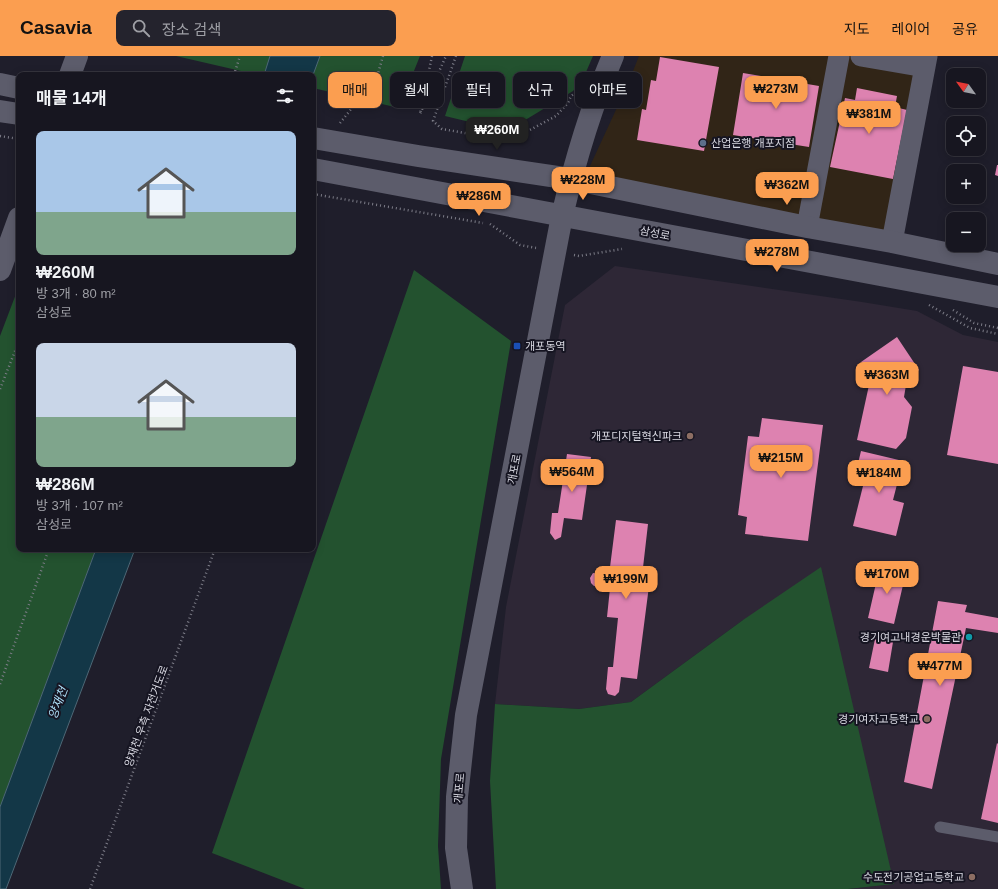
<!DOCTYPE html>
<html lang="ko">
<meta charset="utf-8">
<style>
:root{--surface:#171620;--page:#24232d;--text:#f1f3f6;--muted:#9e9fa5;--line:#36353e;--accent:#fb9e50}
body{margin:0;font-family:Arial,"Noto Sans KR",sans-serif;background:var(--page);color:var(--text);height:100vh;display:flex;flex-direction:column;font-size:15px;white-space:nowrap}
*{box-sizing:border-box;margin:0}
p{font-size:13px;color:var(--muted)}
.icon{flex:none;width:22px;height:22px;fill:none;stroke:currentColor;stroke-width:2;stroke-linecap:round;stroke-linejoin:round}
.map{position:relative;flex:1;overflow:hidden}
.sheet{position:absolute;left:16px;top:16px;width:300px;height:480px;display:flex;flex-direction:column;background:var(--surface);border-radius:8px;box-shadow:0 2px 10px #0003,0 0 0 1px var(--line)}
.sheet>*{flex:none}
.guide{position:absolute;left:328px;top:16px;width:380px;height:36px;display:flex;gap:8px}
.needle{width:26px;rotate:303deg}
.tools{position:absolute;left:946px;top:12px;display:grid;gap:8px}
.tools a{display:grid;place-items:center;width:40px;height:40px;border-radius:8px;background:var(--surface);box-shadow:0 2px 10px #0003,0 0 0 1px var(--line);font-size:20px}
.price{position:absolute;translate:-50% -34px;padding:0 9px;border-radius:8px;background:var(--accent);color:#111;font-size:13px;line-height:26px;filter:drop-shadow(0 1px 2px #0008)}
.price::after{content:'';position:absolute;left:50%;top:24px;width:12px;height:9px;margin-left:-6px;background:inherit;clip-path:polygon(0 0,100% 0,50% 100%)}
.price.selected{background:#222;color:#fff}
ul{padding:0;list-style:none}
li{display:grid;align-content:center;gap:8px;height:212px;padding:0 20px}
li span{display:grid;place-items:center;height:124px;border-radius:8px;color:#555}
li>.icon{margin-inline-start:auto}
span .icon{width:72px;height:72px;fill:#fffc;stroke-width:1}
li b{font-size:17px}
h2{display:flex;justify-content:space-between;align-items:center;height:48px;padding:0 20px;font-size:17px}
.tag{padding:0 14px;border-radius:8px;background:var(--surface);box-shadow:0 2px 10px #0003,0 0 0 1px var(--line);font-size:14px;line-height:36px}
.tag.selected{background:var(--accent);color:#111}
header{display:flex;align-items:center;gap:24px;box-sizing:border-box;height:56px;padding:0 20px;background:var(--accent);color:#111}
header strong{font-size:19px}
nav{display:flex;gap:22px;margin-inline-start:auto;font-size:14px}
.search{width:280px;height:36px;background:var(--page);display:flex;align-items:center;gap:10px;box-sizing:border-box;padding:0 14px;border-radius:8px;color:var(--muted);font-size:15px}
.map>svg:first-child{display:block}
.commercial{fill:#312517}
.education{fill:#2e2736}
.green{fill:#23522f}
.water{fill:#133747;stroke:#4e6876}
.building{fill:#dd82b0}
.lines{fill:none;stroke-linecap:round;stroke-linejoin:round}
.path{stroke:#7d7d88;stroke-width:2.5;stroke-dasharray:1 3;stroke-linecap:butt}
.lane{stroke:#5c5c6b;stroke-width:11}
.street{stroke:#5c5c6b;stroke-width:21}
.secondary{stroke:#5c5c6b;stroke-width:22}
.service-dot{fill:#5c6f8a;stroke:#161522;stroke-width:1.5}
.transit-dot{fill:#1a4fb4;stroke:#161522;stroke-width:1.5}
.education-dot{fill:#8d6e63;stroke:#161522;stroke-width:1.5}
.culture-dot{fill:#0f9aa8;stroke:#161522;stroke-width:1.5}
.labels{text-anchor:middle;stroke-width:4;stroke-linejoin:round;paint-order:stroke}
.poi-label{font-size:11px;fill:#d9d9e2;stroke:#161522;text-anchor:end}
.street-label{font-size:11px;fill:#d9d9e2;stroke:#161522}
.water-label{font-size:12px;font-style:italic;fill:#addff8;stroke:#161522}
</style>
<header>
<strong>Casavia</strong>
<div class="search"><svg class="icon" aria-label="search" viewBox="0 0 24 24"><circle cx="10" cy="10" r="6"/><path d="M15 15l6 6"/></svg>장소 검색</div>
<nav><a>지도</a><a>레이어</a><a>공유</a></nav>
</header>
<div class="map">
<svg width="998" height="833" viewBox="0 0 998 833">
<rect width="100%" height="100%" fill="#1f1e2b"/>
<path class="commercial" d="M639 0H924L886 175 584 123 627 30Z"/>
<path class="education" d="M615 210 862 246 917 255 963 279 998 286V833H848L894 828 743 564 631 646 579 653 495 648 506 551 565 249Z"/>
<path class="green" d="M176 0H420L399 52 313 32V19H258Z
M465 0H593L583 23 573 35 507 75 445 60Z
M414 214 511 285 441 703 438 790 441 833H305L212 797Z
M19 230V493H96L0 751V280Z
M821 511 894 828 848 833H496L490 725 495 648 579 653 631 646 743 564Z"/>
<path class="water" d="M270 0H320L313 19H264Z
M96 493H135L6 833H0V751Z"/>
<path class="building" d="M660 1 719 11 704 95 637 84 642 53 646 54 651 24 656 25Z
M743 17 819 30 809 91 733 79Z
M857 32 897 40 895 51 907 54 893 123 830 111 845 42 855 44Z
M997 109H998V120L995 119Z
M897 281 919 314 907 323 904 341 912 351 906 382 896 393 857 384 871 320 861 306Z
M963 310 998 316V408L947 399Z
M762 362 823 369 808 485 745 478 747 461 738 459 748 380 759 381Z
M861 395 903 405 893 444 904 447 896 480 853 470 865 422 855 420Z
M567 398 591 401 582 464 564 462 561 481 555 484 550 477 552 457H558Z
M616 464 648 468 641 529 649 530 637 623 621 621 619 636 615 640 608 638 606 633 608 611H613L618 562 607 561 610 532 594 530 591 527 590 522 593 517 609 519Z
M880 510 906 516 894 568 868 562Z
M938 545 967 549 965 556 998 562V577L966 572 932 733 904 726Z
M875 583 893 586 888 616 869 612Z
M997 687 998 688V767L981 763Z"/>
<g class="lines">
<path class="path" d="M432 0 420 58 446 0
M456 0 433 65 442 73 465 77 513 83 556 60 568 47 571 40 577 36
M234 19 240 0
M340 67 377 21 383 0
M0 80 19 83
M313 138 483 167
M490 168 520 189 536 192
M574 199 579 200 622 193
M929 249 970 272 998 278
M953 254 974 267 998 272
M0 333 19 285
M0 628 49 493
M90 833 215 493"/>
<path class="lane" d="M940 771 998 781"/>
<path class="street" d="M861 0 925 11
M807 171 839 0
M892 186 927 0"/>
<path class="secondary" d="M70 19 77 0
M0 28 19 32
M0 55 19 58
M313 82 418 100 571 123 807 171 892 186 998 208
M313 113 998 241
M0 214 19 162
M462 833 456 792 457 741 466 659 562 160C575 105 591 51 613 0"/>
</g>
<circle class="service-dot" cx="703" cy="87" r="4"/>
<rect class="transit-dot" x="513" y="286" width="8" height="8" rx="2"/>
<g class="education-dot">
<circle cx="690" cy="380" r="4"/>
<circle cx="927" cy="663" r="4"/>
<circle cx="972" cy="821" r="4"/>
</g>
<circle class="culture-dot" cx="969" cy="581" r="4"/>
<g class="labels">
<g class="poi-label">
<text x="711" y="91" text-anchor="start">산업은행 개포지점</text>
<text x="525" y="294" text-anchor="start">개포동역</text>
<text x="682" y="384">개포디지털혁신파크</text>
<text x="961" y="585">경기여고내경운박물관</text>
<text x="919" y="667">경기여자고등학교</text>
<text x="964" y="825">수도전기공업고등학교</text>
</g>
<g class="street-label">
<text transform="translate(655 177) rotate(11)" y="4">삼성로</text>
<text transform="translate(514 413) rotate(-79)" y="4">개포로</text>
<text transform="translate(146 660) rotate(-70)" y="4">양재천 우측 자전거도로</text>
<text transform="translate(459 732) rotate(-85)" y="4">개포로</text>
</g>
<g class="water-label">
<text transform="translate(58 647) rotate(-69)" y="4">양재천</text>
</g>
</g>
</svg>
<div class="tools">
<a><svg class="needle" viewBox="-14 -14 28 28"><path d="M0-13l5 13h-10z" fill="#e53935"/><path d="M0 13l5-13h-10z" fill="#9e9fa5"/></svg></a>
<a><svg class="icon" aria-label="locate" viewBox="0 0 24 24"><circle cx="12" cy="12" r="6"/><path d="M12 2v4M12 18v4M2 12h4M18 12h4"/></svg></a>
<a>+</a>
<a>−</a>
</div>
<b class="price" style="left:776px;top:54px">₩273M</b>
<b class="price" style="left:869px;top:79px">₩381M</b>
<b class="price selected" style="left:497px;top:95px">₩260M</b>
<b class="price" style="left:583px;top:145px">₩228M</b>
<b class="price" style="left:787px;top:150px">₩362M</b>
<b class="price" style="left:479px;top:161px">₩286M</b>
<b class="price" style="left:777px;top:217px">₩278M</b>
<b class="price" style="left:887px;top:340px">₩363M</b>
<b class="price" style="left:781px;top:423px">₩215M</b>
<b class="price" style="left:572px;top:437px">₩564M</b>
<b class="price" style="left:879px;top:438px">₩184M</b>
<b class="price" style="left:887px;top:539px">₩170M</b>
<b class="price" style="left:626px;top:544px">₩199M</b>
<b class="price" style="left:940px;top:631px">₩477M</b>
<div class="guide">
<a class="tag selected">매매</a>
<a class="tag">월세</a>
<a class="tag">필터</a>
<a class="tag">신규</a>
<a class="tag">아파트</a>
</div>
<section class="sheet">
<h2>매물 14개<svg class="icon" aria-label="filters" viewBox="0 0 24 24"><path d="M4 7h16M4 17h16"/><circle cx="9" cy="7" r="2"/><circle cx="15" cy="17" r="2"/></svg></h2>
<ul>
<li><span style="background:linear-gradient(#a9c7e8 65%,#7fa58c 0)"><svg class="icon" aria-label="home" viewBox="0 0 24 24"><path d="M3 11l9-7 9 7M6 9v11h12V9"/></svg></span><div><b>₩260M</b><p>방 3개 · 80 m²</p><p>삼성로</p></div></li>
<li><span style="background:linear-gradient(#c9d6e8 60%,#7fa58c 0)"><svg class="icon" aria-label="home" viewBox="0 0 24 24"><path d="M3 11l9-7 9 7M6 9v11h12V9"/></svg></span><div><b>₩286M</b><p>방 3개 · 107 m²</p><p>삼성로</p></div></li>
</ul>
</section>
</div>
